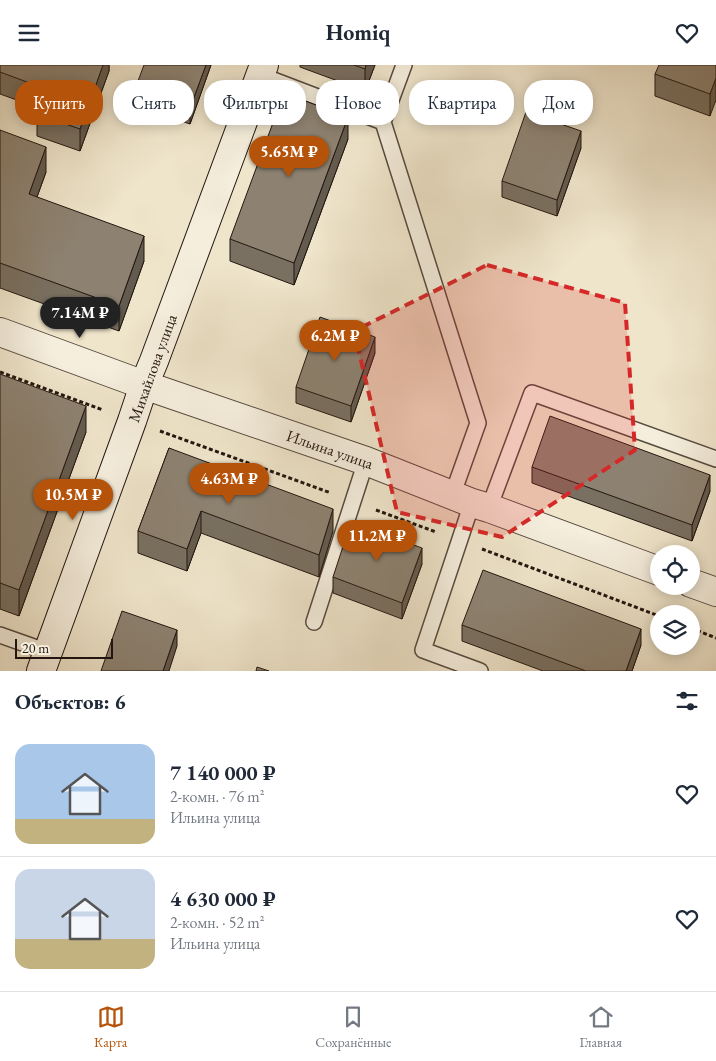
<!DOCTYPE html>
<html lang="ru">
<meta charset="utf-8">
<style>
:root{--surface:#fff;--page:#f2f2f3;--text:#1f2937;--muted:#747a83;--line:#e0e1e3;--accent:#b45309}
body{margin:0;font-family:"EB Garamond",serif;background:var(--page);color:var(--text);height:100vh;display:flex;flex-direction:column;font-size:19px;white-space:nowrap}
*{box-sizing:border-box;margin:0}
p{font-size:16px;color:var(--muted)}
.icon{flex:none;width:28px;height:28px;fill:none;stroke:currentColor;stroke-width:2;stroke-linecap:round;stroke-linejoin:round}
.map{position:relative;height:606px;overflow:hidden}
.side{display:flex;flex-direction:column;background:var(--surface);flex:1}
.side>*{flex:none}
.top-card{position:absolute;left:15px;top:15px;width:686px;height:45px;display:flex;gap:10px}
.tools{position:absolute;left:650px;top:480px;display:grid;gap:10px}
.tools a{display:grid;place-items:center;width:50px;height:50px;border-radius:50%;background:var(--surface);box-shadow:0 2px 12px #0003;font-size:25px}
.scale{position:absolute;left:15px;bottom:12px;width:98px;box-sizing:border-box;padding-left:5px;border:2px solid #231610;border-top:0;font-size:14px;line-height:18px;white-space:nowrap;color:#231610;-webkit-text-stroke:4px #f5eedd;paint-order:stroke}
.price{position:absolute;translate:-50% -42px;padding:0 11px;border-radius:18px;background:var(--accent);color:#fff;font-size:16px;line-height:32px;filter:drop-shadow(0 1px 2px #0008)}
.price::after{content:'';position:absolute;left:50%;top:30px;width:15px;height:11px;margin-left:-8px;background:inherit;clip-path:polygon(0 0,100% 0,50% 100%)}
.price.selected{background:#222;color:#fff}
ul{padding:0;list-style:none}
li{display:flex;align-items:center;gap:15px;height:125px;padding:0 15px}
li+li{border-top:1px solid var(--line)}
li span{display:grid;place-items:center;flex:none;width:140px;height:100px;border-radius:15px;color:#555}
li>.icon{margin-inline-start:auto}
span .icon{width:60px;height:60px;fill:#fffc;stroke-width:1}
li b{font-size:21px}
h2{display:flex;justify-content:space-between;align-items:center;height:60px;padding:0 15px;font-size:21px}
.chip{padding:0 18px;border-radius:20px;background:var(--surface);box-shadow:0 2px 12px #0003;font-size:18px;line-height:45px}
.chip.selected{background:var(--accent);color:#fff}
header{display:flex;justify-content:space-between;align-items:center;height:65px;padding:0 15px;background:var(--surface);font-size:22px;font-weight:700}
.tab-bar{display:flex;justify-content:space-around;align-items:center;height:70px;border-top:1px solid var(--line);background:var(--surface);font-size:14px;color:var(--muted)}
.tab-bar a{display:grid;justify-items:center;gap:2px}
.tab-bar .selected{color:var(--accent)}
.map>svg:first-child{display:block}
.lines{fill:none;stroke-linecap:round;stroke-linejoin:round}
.lane-casing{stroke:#564a3f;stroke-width:18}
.street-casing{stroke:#564a3f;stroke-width:30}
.secondary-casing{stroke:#231610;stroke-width:30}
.path{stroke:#231610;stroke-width:3;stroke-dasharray:4 2.5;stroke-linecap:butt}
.lane{stroke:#f5eedd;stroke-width:15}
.street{stroke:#f5eedd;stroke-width:28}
.secondary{stroke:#f5eedd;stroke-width:28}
.wall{fill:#797061;stroke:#231610}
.shaded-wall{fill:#635b4f;stroke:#231610}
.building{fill:#8d8271;stroke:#231610}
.marked{fill:#d62828;fill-opacity:0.2;stroke:#d62828;stroke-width:4;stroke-dasharray:10 6;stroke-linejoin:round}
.labels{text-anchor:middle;stroke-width:5;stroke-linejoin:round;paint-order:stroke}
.street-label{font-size:16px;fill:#231610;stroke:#f5eedd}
</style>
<header><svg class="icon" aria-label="menu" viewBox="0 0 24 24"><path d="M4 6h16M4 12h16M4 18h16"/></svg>Homiq<svg class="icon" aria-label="heart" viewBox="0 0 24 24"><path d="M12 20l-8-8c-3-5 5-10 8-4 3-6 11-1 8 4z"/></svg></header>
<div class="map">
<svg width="716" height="606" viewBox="0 0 716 606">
<rect width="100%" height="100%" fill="#efe5cb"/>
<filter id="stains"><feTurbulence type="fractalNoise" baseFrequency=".004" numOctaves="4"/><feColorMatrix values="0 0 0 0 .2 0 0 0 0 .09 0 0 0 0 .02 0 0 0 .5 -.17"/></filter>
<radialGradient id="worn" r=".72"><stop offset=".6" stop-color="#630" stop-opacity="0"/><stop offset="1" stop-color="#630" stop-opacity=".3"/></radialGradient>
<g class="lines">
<g class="lane-casing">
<path id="lane" d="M260 10 383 57 404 0
M383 57 478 358 452 431
M472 438 423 585 480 606
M489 443 532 328 716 394
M314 557 366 396
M0 570 48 587"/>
</g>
<g class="street-casing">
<path id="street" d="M0 267 144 320 366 396 472 438 489 443 659 506
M691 518 716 527"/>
</g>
<g class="secondary-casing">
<path id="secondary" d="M41 606 132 356 144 320 154 296 264 0"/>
</g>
<path class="path" d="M0 307 103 345
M160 366 331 428
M376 445 436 467
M482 484 659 551
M691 563 716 573"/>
<use href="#lane" class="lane"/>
<use href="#street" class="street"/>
<use href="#secondary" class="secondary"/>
</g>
<path class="wall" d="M0 0H109V6L80 86 37 71V49L39 43 0 29Z
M211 0 190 59 135 40V24Z
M300 0H375L365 26 300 2Z
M716 0 710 51 655 31V9Z
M0 65 46 107 37 132 144 196 119 266 0 223Z
M348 74 294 220 230 196V174Z
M581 83 557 151 502 132V116Z
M375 288 351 357 296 338V322Z
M0 309 86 367 19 551 0 544Z
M169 383 333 466 319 512 201 468 187 506 138 488V466Z
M532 402 710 426 692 476 532 418Z
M422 499 402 554 333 528V512Z
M462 560 641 580 632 606H543L462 576Z"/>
<path class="shaded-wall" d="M103 0H109V6L80 86V64Z
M206 0H211L190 59V43Z
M366 0H375L365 26V4Z
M716 13V35L710 51V29Z
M348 52V74L294 220V198Z
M581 66V83L557 151V135Z
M46 82V107L29 154V129Z
M144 171V196L119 266V241Z
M375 272V288L351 357V341Z
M86 341V367L19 551V525Z
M710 410V426L692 476V460Z
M333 444V466L319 512V490Z
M201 446V468L187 506V484Z
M422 483V499L402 554V538Z
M641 564V580L632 606H626Z
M177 565V581L169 606H163Z"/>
<path class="building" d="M0 0H103L80 64 37 49 46 24 0 7Z
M144 0H206L190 43 135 24Z
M354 0H366L365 4Z
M659 0H716V13L710 29 655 9Z
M284 28 348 52 294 198 230 174Z
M526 47 581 66 557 135 502 116Z
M0 65 46 82 29 129 144 171 119 241 0 198Z
M320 252 375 272 351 341 296 322Z
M0 309 86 341 19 525 0 518Z
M550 351 710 410 692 460 532 402Z
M169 383 333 444 319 490 201 446 187 484 138 466Z
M351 457 422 483 402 538 333 512Z
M483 505 641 564 626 606H586L462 560Z
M122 546 177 565 163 606H101Z
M257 602 269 606H256Z"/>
<path class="marked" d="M487 200 625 238 635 385 502 472 397 447 354 266Z"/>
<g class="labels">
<g class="street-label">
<text transform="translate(152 303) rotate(-70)" y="6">Михайлова улица</text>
<text transform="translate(330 384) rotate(19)" y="6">Ильина улица</text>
</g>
</g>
<rect width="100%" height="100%" filter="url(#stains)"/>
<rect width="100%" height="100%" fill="url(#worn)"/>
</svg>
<div class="tools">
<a><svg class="icon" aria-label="locate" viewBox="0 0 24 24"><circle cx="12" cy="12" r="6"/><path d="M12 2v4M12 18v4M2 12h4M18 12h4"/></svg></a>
<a><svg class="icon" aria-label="layers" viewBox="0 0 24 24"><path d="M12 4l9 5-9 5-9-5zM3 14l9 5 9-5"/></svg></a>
</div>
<div class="scale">20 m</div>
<b class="price" style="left:289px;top:113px">5.65M ₽</b>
<b class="price selected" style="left:80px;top:274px">7.14M ₽</b>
<b class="price" style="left:335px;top:297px">6.2M ₽</b>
<b class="price" style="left:229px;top:440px">4.63M ₽</b>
<b class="price" style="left:73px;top:456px">10.5M ₽</b>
<b class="price" style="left:377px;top:497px">11.2M ₽</b>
<div class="top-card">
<a class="chip selected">Купить</a>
<a class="chip">Снять</a>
<a class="chip">Фильтры</a>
<a class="chip">Новое</a>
<a class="chip">Квартира</a>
<a class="chip">Дом</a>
</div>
</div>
<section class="side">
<h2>Объектов: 6<svg class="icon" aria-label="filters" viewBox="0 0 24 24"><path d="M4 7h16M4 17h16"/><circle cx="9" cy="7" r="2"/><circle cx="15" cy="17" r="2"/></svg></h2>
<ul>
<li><span style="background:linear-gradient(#a9c7e8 75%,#c2b280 0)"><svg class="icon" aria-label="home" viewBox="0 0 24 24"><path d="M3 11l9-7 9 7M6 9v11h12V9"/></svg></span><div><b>7 140 000 ₽</b><p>2-комн. · 76 m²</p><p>Ильина улица</p></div><svg class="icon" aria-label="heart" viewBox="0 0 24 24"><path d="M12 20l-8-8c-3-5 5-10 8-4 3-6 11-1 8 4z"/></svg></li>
<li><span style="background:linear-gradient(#c9d6e8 70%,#c2b280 0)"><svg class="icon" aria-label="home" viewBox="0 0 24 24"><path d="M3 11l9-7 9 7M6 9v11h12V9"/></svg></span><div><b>4 630 000 ₽</b><p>2-комн. · 52 m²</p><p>Ильина улица</p></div><svg class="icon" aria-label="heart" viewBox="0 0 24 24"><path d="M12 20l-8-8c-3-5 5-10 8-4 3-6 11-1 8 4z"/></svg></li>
</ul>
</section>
<nav class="tab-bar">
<a class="selected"><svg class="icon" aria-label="map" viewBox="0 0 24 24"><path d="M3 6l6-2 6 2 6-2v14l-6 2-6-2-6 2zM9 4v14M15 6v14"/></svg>Карта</a>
<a><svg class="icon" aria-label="saved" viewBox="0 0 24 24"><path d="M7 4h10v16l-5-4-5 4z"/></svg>Сохранённые</a>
<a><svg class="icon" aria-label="home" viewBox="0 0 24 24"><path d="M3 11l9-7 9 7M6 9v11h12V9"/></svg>Главная</a>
</nav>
